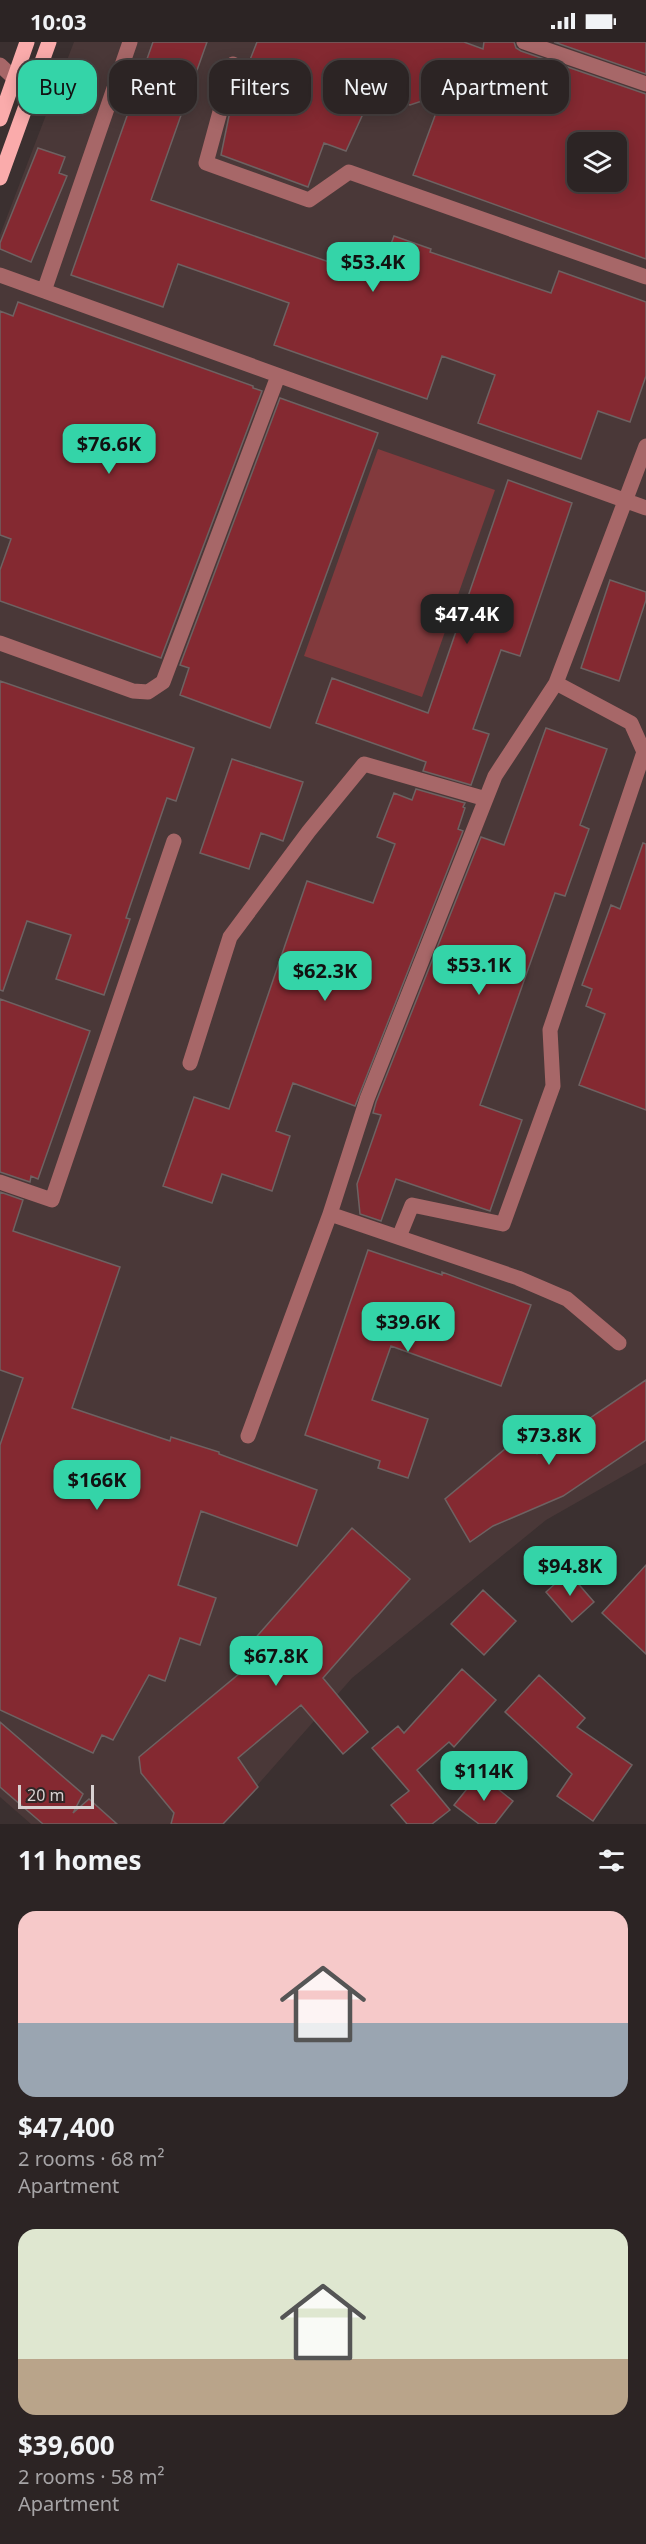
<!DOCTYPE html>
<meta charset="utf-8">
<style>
:root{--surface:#2c2424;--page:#342c2c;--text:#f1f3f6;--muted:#a6a4a6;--line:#484141;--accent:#34d4a8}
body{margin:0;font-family:"Noto Sans",sans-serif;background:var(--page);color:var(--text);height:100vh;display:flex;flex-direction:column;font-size:22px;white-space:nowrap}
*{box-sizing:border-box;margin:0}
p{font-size:20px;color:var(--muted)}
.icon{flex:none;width:33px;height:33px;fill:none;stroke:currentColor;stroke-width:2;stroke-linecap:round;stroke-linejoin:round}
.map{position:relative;height:1782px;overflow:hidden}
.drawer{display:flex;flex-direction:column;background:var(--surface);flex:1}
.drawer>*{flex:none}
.top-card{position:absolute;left:18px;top:18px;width:610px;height:54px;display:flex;gap:12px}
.fabs{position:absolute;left:567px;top:90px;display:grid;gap:12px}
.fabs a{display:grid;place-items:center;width:60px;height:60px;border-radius:12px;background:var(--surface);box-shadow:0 3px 15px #0003,0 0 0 2px var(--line);font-size:30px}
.scale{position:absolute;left:18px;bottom:15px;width:76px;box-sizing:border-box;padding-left:6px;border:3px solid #d8d1d1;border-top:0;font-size:16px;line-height:21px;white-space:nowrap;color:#d8d1d1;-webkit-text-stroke:4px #302626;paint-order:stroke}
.price{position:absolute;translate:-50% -51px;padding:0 14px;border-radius:12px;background:var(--accent);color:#111;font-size:20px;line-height:39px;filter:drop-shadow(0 2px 3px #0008)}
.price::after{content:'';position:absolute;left:50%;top:36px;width:18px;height:14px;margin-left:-9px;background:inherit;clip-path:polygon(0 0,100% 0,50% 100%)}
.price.current{background:#222;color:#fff}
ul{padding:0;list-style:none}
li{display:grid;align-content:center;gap:12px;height:318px;padding:0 18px}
li span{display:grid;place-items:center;height:186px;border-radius:18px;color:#555}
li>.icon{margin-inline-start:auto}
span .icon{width:108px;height:108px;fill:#fffc;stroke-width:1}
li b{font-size:26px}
h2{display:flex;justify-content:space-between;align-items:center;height:72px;padding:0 18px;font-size:26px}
.pill{padding:0 21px;border-radius:18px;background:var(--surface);box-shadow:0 3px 15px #0003,0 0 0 2px var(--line);font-size:21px;line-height:54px}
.pill.current{background:var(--accent);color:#111}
.status{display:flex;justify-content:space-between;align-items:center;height:42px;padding:0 30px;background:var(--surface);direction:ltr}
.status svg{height:16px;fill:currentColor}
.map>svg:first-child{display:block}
.built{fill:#4a3838;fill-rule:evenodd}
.green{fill:#823a3d}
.building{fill:#842931;stroke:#6e6262;stroke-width:1.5;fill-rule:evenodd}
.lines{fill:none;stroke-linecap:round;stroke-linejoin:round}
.minor{stroke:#a76768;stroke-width:15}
.major{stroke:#faabab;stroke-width:15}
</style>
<div class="status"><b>10:03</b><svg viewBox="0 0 49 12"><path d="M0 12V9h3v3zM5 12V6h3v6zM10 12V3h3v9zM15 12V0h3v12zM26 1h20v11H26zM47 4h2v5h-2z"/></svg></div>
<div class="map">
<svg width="646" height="1782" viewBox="0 0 646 1782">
<rect width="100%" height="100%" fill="#3b3030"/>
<path class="built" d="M74 0H646V1421L546 1478 352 1636 223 1782H31L0 1755V193ZM578 100H616V140H578Z"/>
<path class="green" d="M378 407 495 448 422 655 304 614Z"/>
<path class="building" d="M153 0H207L151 158 378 237 394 194 431 207 430 210 551 251 559 229 646 260V334L630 380 598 369 581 417 478 381 495 333 442 314 427 357 274 303 289 261 230 240 178 222 163 265 71 233Z
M257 0H464L483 7 484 0H514L516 6 521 9 646 52V217L413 133 443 52 410 63 373 50 346 109 324 101 308 145 221 113 230 69ZM578 100H616V140H578Z
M554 0H646V32Z
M38 106 65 115 59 131 67 134 31 220 0 207V201Z
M18 260 253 344V346L262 349 161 616 0 559V528L11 497 0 493V269L13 274Z
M280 356 378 391 270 686 180 653 189 626 180 623Z
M508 438 572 461 520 614 501 608 473 687 489 692 471 743 423 729 426 720 316 681 332 636 428 671Z
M610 538 646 550V558L619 639 581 626Z
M0 639 194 706 176 759 167 756 126 876 130 877 104 953 56 937 71 893 27 879 3 949 0 948Z
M546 686 607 707 580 783 589 787 565 854 555 851 480 1063 522 1078 490 1169 396 1137 381 1179 360 1172 357 1142 381 1073 373 1071 376 1060 481 795 504 803Z
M232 717 303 740 283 799 261 791 249 827 200 811Z
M416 747 465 761 463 765 465 766 458 787 463 789 355 1064 293 1041 276 1089 290 1094 272 1149 222 1132 212 1161 163 1144 194 1055 229 1067 307 839 373 861 395 802 377 795 394 751 412 758Z
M643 801 646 802V1068L579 1043 605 972 586 964 592 947 582 943 611 863 620 867Z
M0 957 90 989 38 1137 31 1134 30 1140 0 1130Z
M0 1150 23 1158 13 1189 120 1225 72 1366 170 1399 171 1395 219 1410V1412L317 1448 297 1504 201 1469 178 1543 216 1556 200 1603 180 1596 165 1639 149 1633 113 1698 102 1693 93 1711 0 1668V1403L23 1336 0 1328Z
M368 1208 442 1233V1230L531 1263 501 1344 391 1304 372 1358 428 1377 408 1436 378 1426 380 1419 305 1393Z
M646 1338V1398L563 1454 493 1484 470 1500 445 1457 524 1391 537 1412Z
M352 1486 410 1537 323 1636 368 1690 343 1712 301 1663 238 1716 258 1745 223 1782H171L174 1771 141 1731 139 1715 263 1612 251 1601Z
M646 1523V1612L602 1571Z
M568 1530 594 1560 572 1580 546 1550Z
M483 1548 516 1579 484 1613 451 1582Z
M462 1627 496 1658 454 1705 449 1700 417 1728 450 1768 432 1782H407L391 1763 409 1749 372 1706 398 1684 404 1691Z
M539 1633 585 1676 577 1685 632 1723 593 1779 557 1754 572 1732 505 1670Z
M0 1680 83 1752 73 1771 89 1757 117 1782H43L0 1745Z
M479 1732 513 1759 495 1782H479L454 1763Z"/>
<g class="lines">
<path class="minor" d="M524 0 646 42
M233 22 206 121 309 158 349 130 646 235
M0 23 14 36
M0 233 646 466
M44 249 130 0
M0 601 133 649 148 650 163 640 278 334
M190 1021 230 895 309 789 364 722 486 757
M0 1140 52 1158 174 799
M399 1195 412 1163 503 1182 553 1044 550 988 644 710 631 681 556 641
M619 1301 567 1257 518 1236 330 1172 367 1057 495 734 556 641 646 404
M248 1394 330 1172"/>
<path class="major" d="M0 77 27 0
M0 136 49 0"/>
</g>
</svg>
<div class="fabs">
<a><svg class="icon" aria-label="layers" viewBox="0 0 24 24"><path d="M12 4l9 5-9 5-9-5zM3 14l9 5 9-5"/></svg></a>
</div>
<div class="scale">20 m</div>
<b class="price" style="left:373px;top:251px">$53.4K</b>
<b class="price" style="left:109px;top:433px">$76.6K</b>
<b class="price current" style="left:467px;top:603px">$47.4K</b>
<b class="price" style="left:479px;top:954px">$53.1K</b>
<b class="price" style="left:325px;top:960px">$62.3K</b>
<b class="price" style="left:408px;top:1311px">$39.6K</b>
<b class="price" style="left:549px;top:1424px">$73.8K</b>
<b class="price" style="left:97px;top:1469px">$166K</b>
<b class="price" style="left:570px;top:1555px">$94.8K</b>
<b class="price" style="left:276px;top:1645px">$67.8K</b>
<b class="price" style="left:484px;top:1760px">$114K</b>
<div class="top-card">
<a class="pill current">Buy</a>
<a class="pill">Rent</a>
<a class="pill">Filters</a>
<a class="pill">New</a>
<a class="pill">Apartment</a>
</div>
</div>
<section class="drawer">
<h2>11 homes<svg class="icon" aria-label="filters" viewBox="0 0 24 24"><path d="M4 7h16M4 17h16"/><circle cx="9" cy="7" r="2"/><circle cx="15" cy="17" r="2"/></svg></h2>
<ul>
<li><span style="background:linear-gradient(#f6c9c9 60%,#9aa5b1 0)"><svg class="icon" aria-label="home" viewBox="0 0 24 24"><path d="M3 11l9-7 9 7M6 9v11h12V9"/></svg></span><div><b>$47,400</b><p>2 rooms · 68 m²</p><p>Apartment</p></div></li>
<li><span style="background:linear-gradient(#dfe7d0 70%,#b9a48a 0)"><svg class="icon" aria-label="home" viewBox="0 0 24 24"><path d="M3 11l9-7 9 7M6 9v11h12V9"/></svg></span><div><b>$39,600</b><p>2 rooms · 58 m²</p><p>Apartment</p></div></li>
</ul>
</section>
